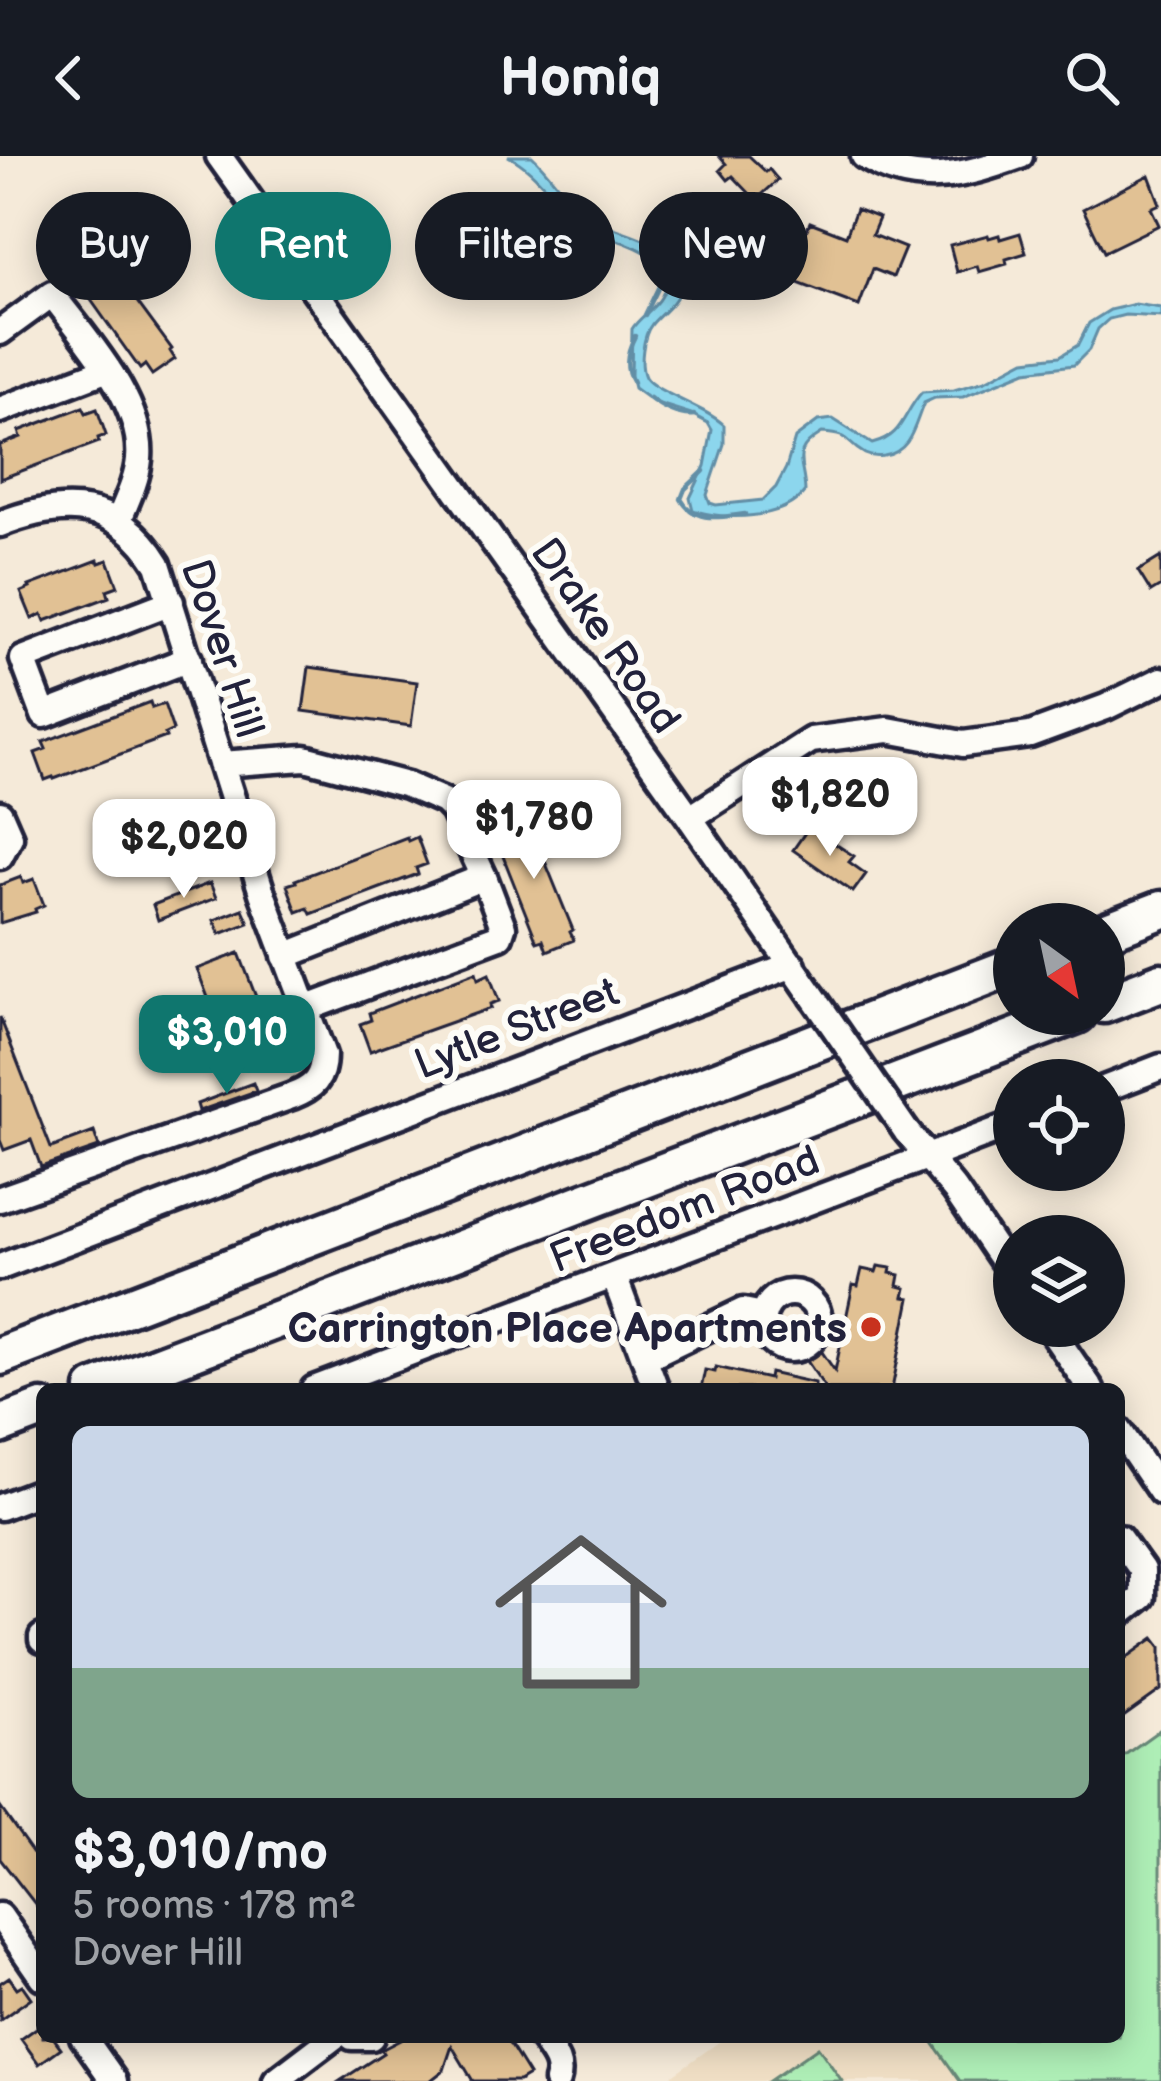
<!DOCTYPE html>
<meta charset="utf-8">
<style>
:root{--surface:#171b24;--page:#242831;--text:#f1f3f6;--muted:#9ea1a6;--line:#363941;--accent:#0f766e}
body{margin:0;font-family:"Balsamiq Sans",sans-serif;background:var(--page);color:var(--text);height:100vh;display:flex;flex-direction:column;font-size:45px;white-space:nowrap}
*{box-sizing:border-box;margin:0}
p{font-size:39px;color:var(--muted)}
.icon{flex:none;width:66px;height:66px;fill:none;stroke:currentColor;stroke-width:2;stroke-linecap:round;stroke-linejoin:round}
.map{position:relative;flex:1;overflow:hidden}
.side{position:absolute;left:36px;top:1227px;width:1089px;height:660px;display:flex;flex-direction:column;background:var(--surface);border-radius:18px;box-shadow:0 6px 30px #0003}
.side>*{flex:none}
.top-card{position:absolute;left:36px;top:36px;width:1089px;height:108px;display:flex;gap:24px}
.needle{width:78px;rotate:147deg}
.buttons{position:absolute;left:993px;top:747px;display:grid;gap:24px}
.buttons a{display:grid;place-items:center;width:132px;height:132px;border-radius:50%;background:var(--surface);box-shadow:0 6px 30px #0003;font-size:60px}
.price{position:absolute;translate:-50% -102px;padding:0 27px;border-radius:24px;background:#fff;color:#222;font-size:39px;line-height:78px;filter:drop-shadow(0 3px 6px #0008)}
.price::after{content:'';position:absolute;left:50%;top:72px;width:36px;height:27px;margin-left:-18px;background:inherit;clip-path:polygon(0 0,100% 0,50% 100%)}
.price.active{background:var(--accent);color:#fff}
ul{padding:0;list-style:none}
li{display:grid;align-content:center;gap:24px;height:636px;padding:0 36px}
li+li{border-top:3px solid var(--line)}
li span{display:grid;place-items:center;height:372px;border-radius:18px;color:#555}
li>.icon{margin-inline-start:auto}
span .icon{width:216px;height:216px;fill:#fffc;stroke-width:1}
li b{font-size:51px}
.chip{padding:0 42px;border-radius:54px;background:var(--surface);box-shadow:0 6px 30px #0003;font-size:42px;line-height:108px}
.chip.active{background:var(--accent);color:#fff}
header{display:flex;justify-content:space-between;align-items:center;height:156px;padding:0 36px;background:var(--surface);font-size:54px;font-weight:800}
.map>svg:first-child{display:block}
.built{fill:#efdec4}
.green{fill:#aeeeb6;stroke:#688878;stroke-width:3}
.water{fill:#8cd6ed;stroke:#628ea6;stroke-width:3}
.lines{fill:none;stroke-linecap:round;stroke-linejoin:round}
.stream{stroke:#628ea6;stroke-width:4.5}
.building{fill:#e1c194;stroke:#22223b;stroke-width:3}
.minor-casing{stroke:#22223b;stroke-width:33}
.highway-casing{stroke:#22223b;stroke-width:45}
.minor{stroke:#fdfcf7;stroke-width:24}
.highway{stroke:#fdfcf7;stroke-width:36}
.minor-bridge-casing{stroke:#22223b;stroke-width:33;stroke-linecap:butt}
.minor-bridge{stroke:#fdfcf7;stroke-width:24}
.poi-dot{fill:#c8321e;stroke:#fdfcf7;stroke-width:4.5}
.labels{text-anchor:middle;stroke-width:12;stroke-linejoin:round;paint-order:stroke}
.street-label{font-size:42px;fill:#22223b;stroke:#fdfcf7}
.poi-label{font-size:42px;font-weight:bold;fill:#22223b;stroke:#fdfcf7;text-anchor:end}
</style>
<header><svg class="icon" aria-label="back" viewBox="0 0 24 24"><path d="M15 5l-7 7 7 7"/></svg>Homiq<svg class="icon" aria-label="search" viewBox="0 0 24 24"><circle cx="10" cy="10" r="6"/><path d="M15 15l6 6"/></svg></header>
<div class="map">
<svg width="1161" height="1925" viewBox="0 0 1161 1925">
<rect width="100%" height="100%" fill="#f5ead9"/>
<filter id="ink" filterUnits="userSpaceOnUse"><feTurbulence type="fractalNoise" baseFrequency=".00833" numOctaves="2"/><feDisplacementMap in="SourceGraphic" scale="24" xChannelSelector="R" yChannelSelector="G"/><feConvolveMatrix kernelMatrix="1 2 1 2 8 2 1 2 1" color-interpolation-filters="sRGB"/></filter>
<g filter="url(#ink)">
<path class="built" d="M726 1881H929L960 1925H664Z"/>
<path class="green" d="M1161 1573V1925H960L929 1881H1119V1603Z
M818 1891 842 1925H769Z"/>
<path class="water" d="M508 0H532C553 19 566 46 590 61 618 79 659 77 675 113 688 143 668 149 652 168 643 179 639 208 645 221 652 235 706 251 724 269V288L707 339 710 347 716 349 763 344 776 331 786 312 795 282 818 265 833 263 872 288C904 280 902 258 922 236L954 234 985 225 1025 204 1060 200 1078 189 1089 167 1110 154 1135 148 1161 152V161L1125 159 1109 163 1098 173 1089 194 1074 209 1026 215 963 241 935 242 924 247C914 269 912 295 884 300 877 301 871 301 865 298 842 285 853 279 822 277 789 297 804 306 805 335 784 364 724 365 693 354L690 342 705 310 712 274 708 267 691 258 653 246 634 232 631 220 632 173C641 158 665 148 665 128 665 91 616 87 593 74 558 55 542 17 508 0Z"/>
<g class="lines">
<path class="stream" d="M645 159 662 124 659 109
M633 226C624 212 627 195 635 180
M650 242C661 252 680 261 694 259
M704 315 685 333 681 343C695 368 720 361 745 358"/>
</g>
<path class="building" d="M719 0H749L766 16 769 13 778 24 756 44 733 20 728 24 720 14 726 8Z
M1149 19 1160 48 1151 52 1159 69 1104 96 1083 53Z
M856 53 879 62 872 79 905 92 893 121 873 113 859 150 787 123 810 66 846 80Z
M1020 77 1026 97 1006 103 1007 108 979 116 977 110 957 116 950 89 988 79 989 82 999 79 1000 83Z
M96 90 172 193 170 195 175 203 152 219 145 209 140 213 74 120 80 116 73 106Z
M83 251 86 257 97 253 106 279 98 282 99 286 0 323V289L21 281 19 275Z
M1161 401V430L1151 436 1138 415Z
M98 404 99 407 108 404 118 430 107 434 109 441 45 465 42 458 32 463 21 436 30 432 29 430Z
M309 511 417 526 411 570 303 555Z
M150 546 152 552 164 548 173 574 165 578 166 581 54 623 53 621 45 624 35 597 46 593 43 586Z
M525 656 573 774 570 776 574 784 547 795 543 784 537 786 495 680 502 677 498 667Z
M809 671 854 700 849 706 866 718 853 736 793 694Z
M407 681 408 685 417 681 427 708 416 712 418 718 311 758 308 752 297 756 287 729 296 726 295 724Z
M21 721 23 727 34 723 44 749 35 753 36 756 0 767V729Z
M210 727 216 742 158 764 153 749Z
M243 753 249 767 220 778 214 764Z
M239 797 278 898 236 914 197 813Z
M476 816 478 823 489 818 499 845 490 848 491 852 370 895 360 868 371 864 369 857Z
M0 861 51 992 94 976 99 991 41 1011 31 984 4 994 0 984Z
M253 927 256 935 199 955 197 948Z
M878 1110 891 1112 890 1117 900 1119 898 1130 906 1132 904 1141 910 1142 892 1233H826L807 1205 822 1196 835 1215 853 1129 858 1130 862 1113 876 1116Z
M716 1211 769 1223 770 1217 815 1227V1233H701L705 1214 715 1216Z
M1154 1482 1161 1491V1534L1119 1564V1507Z
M0 1651 42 1710V1757L0 1703Z
M9 1821 17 1832 22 1829 31 1842 0 1864V1827Z
M42 1868V1881H53L61 1892 39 1908 21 1883Z
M406 1881H502L511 1890 529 1919 519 1925H473L452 1890 444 1914 430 1925H340L383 1897 381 1894Z"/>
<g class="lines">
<g class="minor-casing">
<path id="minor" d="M219 0 690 662 812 839
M864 0C917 33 964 20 1020 0
M0 176 52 138C85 183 144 245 139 303 137 325 126 346 118 366
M0 254 108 213
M0 368C64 343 118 344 158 408L262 737 323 899C323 923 313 932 292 940L0 1043
M171 446 23 503 44 559 189 503
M221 608 305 602 407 629 444 645 453 654 484 721 285 800
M0 658 10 681 0 700
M690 662 811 584 888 574 963 588 1030 579 1106 551 1161 524
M305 853 500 780 503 771 484 721
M1104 933 1161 911
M906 975 955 1034 1014 1121
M0 1111 793 809
M614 1120 656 1233
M763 1165a28 28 0 1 1 56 0a28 28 0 1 1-56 0Z
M1048 1170 1091 1233
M645 1202 743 1155 763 1159
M314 1233 1014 968
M1119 1274 1161 1336
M0 1351 42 1335
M1119 1382 1142 1414V1441L1119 1459
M42 1481V1484
M0 1760 42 1821
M83 1881 114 1925
M352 1881H371
M541 1881C551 1896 563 1907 557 1925
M276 1925 334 1881"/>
</g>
<g class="highway-casing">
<path id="highway" d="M1104 776 1161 754
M1104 848 1161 826
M0 1200 1014 810
M95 1233 1077 858
M0 1269 42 1253"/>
</g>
<use href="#minor" class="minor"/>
<use href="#highway" class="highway"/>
<g class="minor-bridge-casing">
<path id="minor-bridge" d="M812 839 906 975"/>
</g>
<use href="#minor-bridge" class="minor-bridge"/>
</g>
</g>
<circle class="poi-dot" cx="871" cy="1171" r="12"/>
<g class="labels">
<g class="street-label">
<text transform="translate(607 479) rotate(55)" y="15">Drake Road</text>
<text transform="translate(224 492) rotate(72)" y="15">Dover Hill</text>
<text transform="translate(516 871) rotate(-21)" y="15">Lytle Street</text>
<text transform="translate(684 1052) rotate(-21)" y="15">Freedom Road</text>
</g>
<g class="poi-label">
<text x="847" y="1186">Carrington Place Apartments</text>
</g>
</g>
</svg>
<div class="buttons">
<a><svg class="needle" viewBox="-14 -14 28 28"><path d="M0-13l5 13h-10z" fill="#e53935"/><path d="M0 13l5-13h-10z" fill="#9ea1a6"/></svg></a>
<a><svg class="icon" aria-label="locate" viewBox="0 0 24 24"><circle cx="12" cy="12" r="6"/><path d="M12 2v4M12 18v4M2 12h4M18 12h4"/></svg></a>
<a><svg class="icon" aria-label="layers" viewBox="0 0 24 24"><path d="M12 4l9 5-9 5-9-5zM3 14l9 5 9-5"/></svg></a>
</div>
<b class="price" style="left:830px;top:703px">$1,820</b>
<b class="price" style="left:534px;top:726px">$1,780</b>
<b class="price" style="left:184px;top:745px">$2,020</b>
<b class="price active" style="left:227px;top:941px">$3,010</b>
<div class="top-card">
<a class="chip">Buy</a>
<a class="chip active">Rent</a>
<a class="chip">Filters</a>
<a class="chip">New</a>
</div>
<section class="side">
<ul>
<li><span style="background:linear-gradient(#c9d6e8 65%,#7fa58c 0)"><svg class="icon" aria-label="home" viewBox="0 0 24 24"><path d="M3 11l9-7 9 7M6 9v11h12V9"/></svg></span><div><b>$3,010/mo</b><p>5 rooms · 178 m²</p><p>Dover Hill</p></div></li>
</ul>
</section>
</div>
